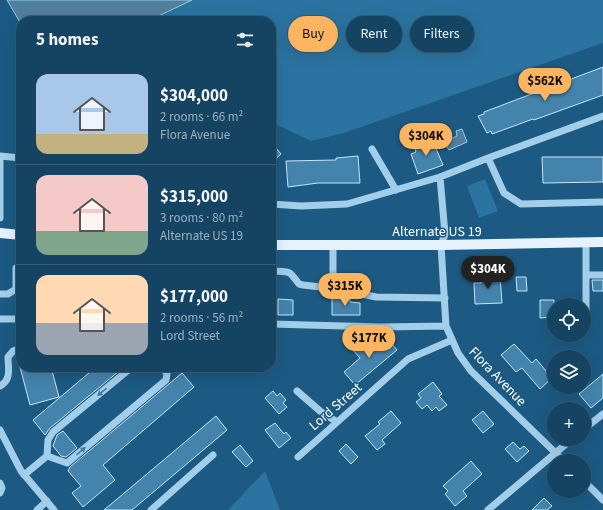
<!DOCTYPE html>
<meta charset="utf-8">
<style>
:root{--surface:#154462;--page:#1e4b68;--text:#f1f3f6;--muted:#9db0be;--line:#345c77;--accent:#fbb45f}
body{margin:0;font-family:"Source Sans 3",sans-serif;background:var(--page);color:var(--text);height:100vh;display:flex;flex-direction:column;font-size:15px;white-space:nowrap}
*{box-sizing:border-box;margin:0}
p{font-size:13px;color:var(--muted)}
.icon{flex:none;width:22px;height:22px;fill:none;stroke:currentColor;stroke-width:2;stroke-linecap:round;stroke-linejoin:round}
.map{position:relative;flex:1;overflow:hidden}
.drawer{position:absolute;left:16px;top:16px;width:260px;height:356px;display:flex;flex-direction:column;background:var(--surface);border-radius:16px;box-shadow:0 4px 16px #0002,0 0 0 1px var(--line)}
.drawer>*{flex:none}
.guide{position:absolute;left:288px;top:16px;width:255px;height:36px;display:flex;gap:8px}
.controls{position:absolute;left:547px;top:298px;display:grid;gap:8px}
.controls a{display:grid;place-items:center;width:44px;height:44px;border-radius:50%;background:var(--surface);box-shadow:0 4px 16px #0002,0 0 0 1px var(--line);font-size:20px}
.price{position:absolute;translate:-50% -34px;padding:0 9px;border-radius:14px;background:var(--accent);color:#111;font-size:13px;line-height:26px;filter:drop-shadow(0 1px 2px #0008)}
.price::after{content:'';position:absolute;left:50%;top:24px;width:12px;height:9px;margin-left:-6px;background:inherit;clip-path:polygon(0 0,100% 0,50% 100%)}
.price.selected{background:#222;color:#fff}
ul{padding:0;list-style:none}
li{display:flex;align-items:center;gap:12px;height:100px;padding:0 20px}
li+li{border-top:1px solid var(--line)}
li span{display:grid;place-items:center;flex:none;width:112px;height:80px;border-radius:12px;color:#555}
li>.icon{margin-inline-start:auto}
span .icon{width:48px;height:48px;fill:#fffc;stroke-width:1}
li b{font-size:17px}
h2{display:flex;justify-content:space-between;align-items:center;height:48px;padding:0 20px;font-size:17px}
.tag{padding:0 14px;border-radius:18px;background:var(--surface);box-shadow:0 4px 16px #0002,0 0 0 1px var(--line);font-size:14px;line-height:36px}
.tag.selected{background:var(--accent);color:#111}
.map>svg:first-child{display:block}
.green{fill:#2b73a0}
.water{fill:#527f9c;stroke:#95ccec}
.building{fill:#4484ac;stroke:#c6e5f8}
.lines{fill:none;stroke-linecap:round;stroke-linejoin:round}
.minor{stroke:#a2ceea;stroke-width:7}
.major{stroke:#e6f3fe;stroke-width:10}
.oneway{fill:#447da2}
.labels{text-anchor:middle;stroke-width:3;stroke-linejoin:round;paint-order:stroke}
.street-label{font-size:14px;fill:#fff;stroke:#1c5a83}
</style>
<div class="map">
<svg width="603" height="510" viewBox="0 0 603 510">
<rect width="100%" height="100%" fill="#1c5a83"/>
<path class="green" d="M192 0H603V43L344 133 311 141 271 122V21H148Z
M485 179 498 211 479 218 467 186Z
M265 471 280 510H228Z"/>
<path class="water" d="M7 0H192L148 21H21V24Z
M462 129 467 142 449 150 444 142 457 136 456 131Z"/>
<path class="building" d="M603 67V95L534 120 533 119 492 134 491 131 487 133 478 116 484 114V112Z
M432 139 443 165 418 174 411 154 416 152 414 146Z
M271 142 281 154 271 163Z
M358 156 360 183H318L288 187 286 161 336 160V158Z
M542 157H603V182L543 183Z
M500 275 502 303 475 304 474 283H481V276Z
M516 277H526L527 291H517Z
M592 280H603V291H593Z
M332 297H350V302L360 303V315H332Z
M278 299 293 300V315H278Z
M540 300H554V317L540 318Z
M386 337 397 350 355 385 344 372 360 358 352 349 366 338 374 347Z
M514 344 532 363 536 359 552 378 540 389 522 368 516 372 501 355Z
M20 367H51L59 397 30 405Z
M96 367H124L50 428 45 435 33 420Z
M182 373 194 387 103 465 115 480 83 507 72 493 81 486 68 471 70 467Z
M603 374V398L591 408 579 394Z
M433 382 442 394 439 396 447 405 439 411 436 407 432 411 427 405 422 409 416 402 421 398 418 394Z
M273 391 277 396 280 393 286 400 283 403 287 407 279 414 265 398Z
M391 411 401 423 382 440 385 444 377 450 365 436 380 424 378 422Z
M483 411 494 424 483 433 472 420Z
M216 416 227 430 132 510H104Z
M275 423 284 434 286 432 291 438 279 448 265 430Z
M63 431 77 448 66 457 61 456 53 446 57 435Z
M513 442 520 449 524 446 529 451 517 462 505 449Z
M346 444 358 457 351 464 339 451Z
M240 445 253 461 246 467 232 452Z
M471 461 482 474 463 491 467 496 455 506 445 494 448 491 443 486Z
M544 498 552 506 547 510H532Z"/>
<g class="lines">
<path class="minor" d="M372 149 396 190
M0 156 21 158
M488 158 603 116
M0 161V218
M440 177 488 158 504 193 521 204 603 202
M271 204 301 206 347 204 440 177 445 234 441 245 446 326 458 353 471 371 564 461
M271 269 274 245
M271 271C290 272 288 269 299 284L303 285 338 289 376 297 445 298
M587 275H603
M333 289V245
M0 294H8L16 289V268
M586 311V242
M0 319H21
M271 324 381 327 446 326
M0 386C12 380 8 367 8 357L13 351 21 348
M297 391 320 411 337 422
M584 429 603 414
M0 430 21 471 54 510
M47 456 67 463 166 380 167 374 162 367
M47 456 48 440 53 432 132 367
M298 457 408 359 452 340
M24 475 47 456
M584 481 603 500
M0 483 2 488 0 493
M37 510 47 501
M151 510 213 455
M488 510 572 439"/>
<path class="major" d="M0 233 21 235
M271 245H441L603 242"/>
</g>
<defs><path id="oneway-solid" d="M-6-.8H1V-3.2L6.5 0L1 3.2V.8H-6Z"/></defs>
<g class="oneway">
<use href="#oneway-solid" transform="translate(102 392) rotate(140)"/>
<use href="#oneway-solid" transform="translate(81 451) rotate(-40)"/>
</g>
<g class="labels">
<g class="street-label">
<text x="437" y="236">Alternate US 19</text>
<text transform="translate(498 376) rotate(46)" y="5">Flora Avenue</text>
<text transform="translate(335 406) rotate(-41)" y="5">Lord Street</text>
</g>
</g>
</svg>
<div class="controls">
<a><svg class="icon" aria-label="locate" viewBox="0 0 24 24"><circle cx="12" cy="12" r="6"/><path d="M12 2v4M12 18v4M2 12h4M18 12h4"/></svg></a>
<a><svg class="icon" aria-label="layers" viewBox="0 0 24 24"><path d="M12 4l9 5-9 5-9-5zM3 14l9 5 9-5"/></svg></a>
<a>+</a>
<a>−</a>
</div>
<b class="price" style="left:545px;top:102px">$562K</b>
<b class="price" style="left:426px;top:157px">$304K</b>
<b class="price selected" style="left:488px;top:290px">$304K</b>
<b class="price" style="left:345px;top:307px">$315K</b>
<b class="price" style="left:369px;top:359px">$177K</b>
<div class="guide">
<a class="tag selected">Buy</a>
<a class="tag">Rent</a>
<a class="tag">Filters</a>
</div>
<section class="drawer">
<h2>5 homes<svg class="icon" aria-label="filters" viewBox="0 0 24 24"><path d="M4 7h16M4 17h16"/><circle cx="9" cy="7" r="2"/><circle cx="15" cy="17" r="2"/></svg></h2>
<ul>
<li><span style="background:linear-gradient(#a9c7e8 75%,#c2b280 0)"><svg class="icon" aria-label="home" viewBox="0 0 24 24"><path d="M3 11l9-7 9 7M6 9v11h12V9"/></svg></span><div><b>$304,000</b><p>2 rooms · 66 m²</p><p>Flora Avenue</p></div></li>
<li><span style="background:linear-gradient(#f6c9c9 70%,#7fa58c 0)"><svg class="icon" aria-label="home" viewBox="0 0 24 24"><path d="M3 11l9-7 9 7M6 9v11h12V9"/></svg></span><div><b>$315,000</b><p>3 rooms · 80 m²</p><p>Alternate US 19</p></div></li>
<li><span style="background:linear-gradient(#ffd9b3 60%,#9aa5b1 0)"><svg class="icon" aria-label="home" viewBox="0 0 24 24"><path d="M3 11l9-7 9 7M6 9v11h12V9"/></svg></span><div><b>$177,000</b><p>2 rooms · 56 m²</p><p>Lord Street</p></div></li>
</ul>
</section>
</div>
